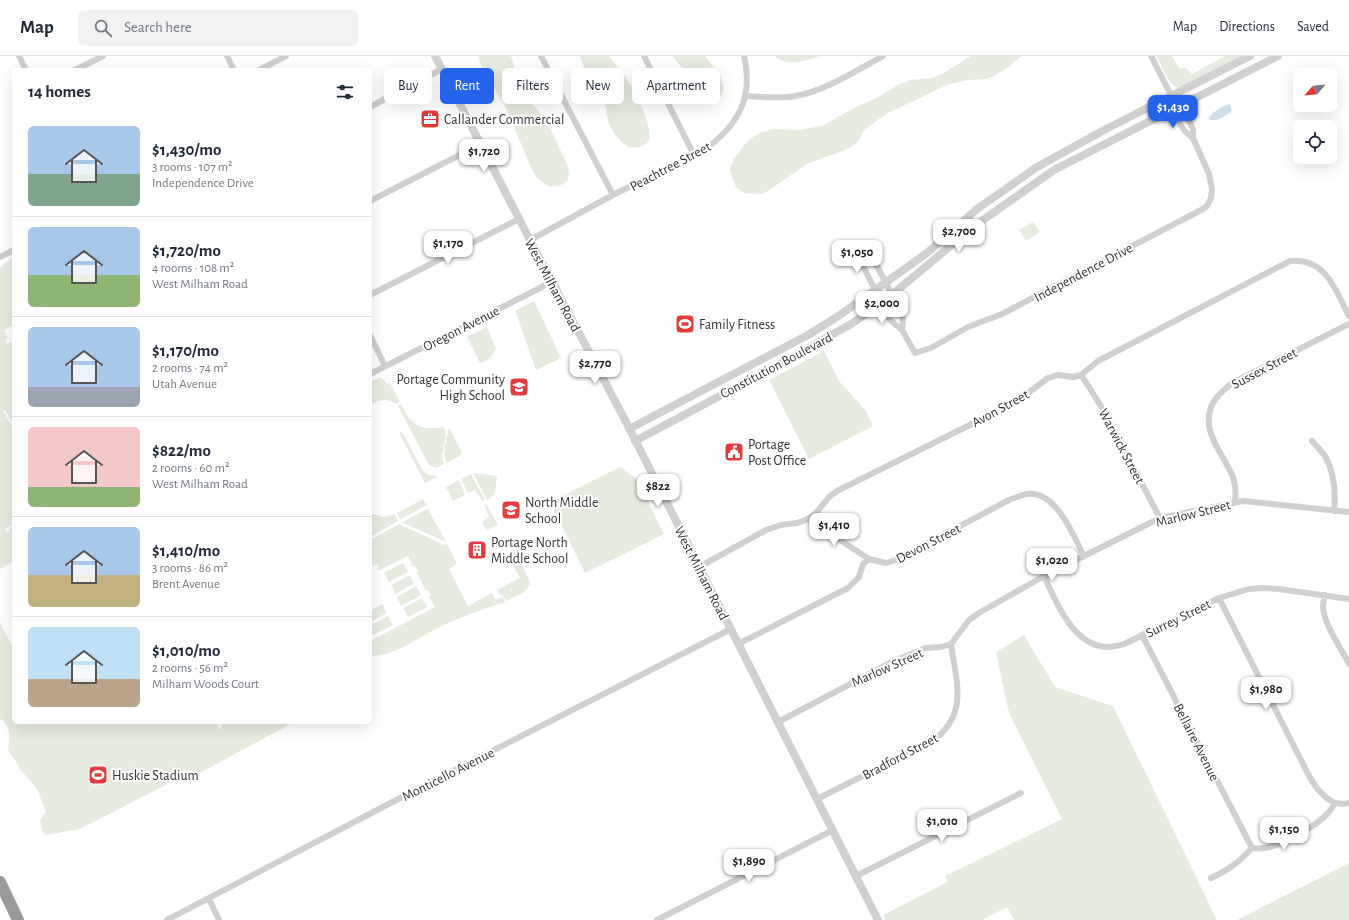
<!DOCTYPE html>
<meta charset="utf-8">
<style>
:root{--surface:#fff;--page:#f2f2f3;--text:#1f2937;--muted:#747a83;--line:#e0e1e3;--accent:#2563eb}
body{margin:0;font-family:"Alegreya Sans",sans-serif;background:var(--page);color:var(--text);height:100vh;display:flex;flex-direction:column;font-size:15px;white-space:nowrap}
*{box-sizing:border-box;margin:0}
p{font-size:13px;color:var(--muted)}
.icon{flex:none;width:22px;height:22px;fill:none;stroke:currentColor;stroke-width:2;stroke-linecap:round;stroke-linejoin:round}
.map{position:relative;flex:1;overflow:hidden}
.drawer{position:absolute;left:12px;top:12px;width:360px;height:656px;display:flex;flex-direction:column;background:var(--surface);border-radius:6px;box-shadow:0 4px 16px #0002}
.drawer>*{flex:none}
.banner{position:absolute;left:384px;top:12px;width:380px;height:36px;display:flex;gap:8px}
.needle{width:26px;rotate:243deg}
.fabs{position:absolute;left:1293px;top:12px;display:grid;gap:8px}
.fabs a{display:grid;place-items:center;width:44px;height:44px;border-radius:6px;background:var(--surface);box-shadow:0 4px 16px #0002;font-size:20px}
.price{position:absolute;translate:-50% -34px;padding:0 9px;border-radius:8px;background:#fff;color:#222;font-size:13px;line-height:26px;filter:drop-shadow(0 1px 2px #0008)}
.price::after{content:'';position:absolute;left:50%;top:24px;width:12px;height:9px;margin-left:-6px;background:inherit;clip-path:polygon(0 0,100% 0,50% 100%)}
.price.current{background:var(--accent);color:#fff}
ul{padding:0;list-style:none}
li{display:flex;align-items:center;gap:12px;height:100px;padding:0 16px}
li+li{border-top:1px solid var(--line)}
li span{display:grid;place-items:center;flex:none;width:112px;height:80px;border-radius:6px;color:#555}
li>.icon{margin-inline-start:auto}
span .icon{width:48px;height:48px;fill:#fffc;stroke-width:1}
li b{font-size:17px}
h2{display:flex;justify-content:space-between;align-items:center;height:48px;padding:0 16px;font-size:17px}
.pill{padding:0 14px;border-radius:6px;background:var(--surface);box-shadow:0 4px 16px #0002;font-size:14px;line-height:36px}
.pill.current{background:var(--accent);color:#fff}
header{display:flex;align-items:center;gap:24px;box-sizing:border-box;height:56px;padding:0 20px;background:var(--surface);border-bottom:1px solid var(--line)}
header strong{font-size:19px}
nav{display:flex;gap:22px;margin-inline-start:auto;font-size:14px}
.search{width:280px;height:36px;background:var(--page);display:flex;align-items:center;gap:10px;box-sizing:border-box;padding:0 14px;border-radius:6px;color:var(--muted);font-size:15px}
.map>svg:first-child{display:block}
.green{fill:#e5ecdf}
.water{fill:#cfe0ed}
.lines{fill:none;stroke-linecap:round;stroke-linejoin:round}
.minor{stroke:#d0d0d0;stroke-width:6}
.tertiary{stroke:#d0d0d0;stroke-width:8}
.motorway{stroke:#9a9a9a;stroke-width:12}
.labels{text-anchor:middle;stroke-width:4;stroke-linejoin:round;paint-order:stroke}
.poi-label{font-size:14px;fill:#333;stroke:#fff;text-anchor:start}
.street-label{font-size:14px;fill:#333;stroke:#fff}
</style>
<header>
<strong>Map</strong>
<div class="search"><svg class="icon" aria-label="search" viewBox="0 0 24 24"><circle cx="10" cy="10" r="6"/><path d="M15 15l6 6"/></svg>Search here</div>
<nav><a>Map</a><a>Directions</a><a>Saved</a></nav>
</header>
<div class="map">
<svg width="1349" height="864" viewBox="0 0 1349 864">
<rect width="100%" height="100%" fill="#fff"/>
<path class="green" d="M478 0H511L521 34 525 41 544 61 549 70 567 108 569 117 568 124C555 137 542 129 533 116L505 50 483 15Z
M580 0H609C615 8 623 16 628 25 635 36 653 70 649 83 646 92 636 92 628 91 617 83 610 74 607 60 606 55 606 50 604 45 597 29 584 17 580 0Z
M672 0H705C711 8 720 15 722 26 728 46 709 46 697 36 692 31 689 24 686 17 682 11 677 6 672 0Z
M774 0H820C804 5 788 11 774 0Z
M971 0H1023L1020 1 1007 12 994 20 987 23 968 24 949 28 886 58 868 71 863 76 860 83 854 89 845 94 807 108 768 135 761 138 744 137 736 131 732 122 730 112 734 103 745 88 753 81 762 76 773 73 799 74 822 70 854 52 876 42 898 29 910 24 932 22 942 18Z
M1157 0H1172L1179 12H1186L1192 18 1225 0H1244L1179 32C1169 30 1161 9 1157 0Z
M1033 166 1040 176 1026 185 1019 174Z
M14 200V269L4 274 8 282 5 284 7 288 14 285V370L5 354 3 355 14 374V469L5 472 7 477 10 475 9 472 14 471V505L0 513V212Z
M534 245 561 302 536 314 516 257V254Z
M487 271 496 293C492 301 488 304 480 307L467 281Z
M824 295 839 325 866 355 873 370 809 403 769 324Z
M381 321 387 328 390 327 400 346 396 348C387 341 379 344 370 349V326Z
M401 348C412 370 420 375 444 371L446 379 442 399 444 408 436 412 429 409 398 350Z
M448 373 451 375 462 397 460 400 447 407C440 397 448 384 448 373Z
M401 376 404 379 423 415 429 419 437 420V421L425 427 399 377Z
M620 411 637 423 664 478 585 517 550 446Z
M473 417 497 420 495 438 487 444Z
M471 418 485 444 482 445 475 434 468 437 461 423Z
M459 424 465 439 453 445 446 431Z
M423 443 427 449 401 463H400L397 457Z
M486 448 498 469 487 474 482 466 489 461 484 449Z
M428 452V453L446 486 403 467V466Z
M370 457 383 461 395 458 398 465 370 481Z
M399 468 444 489 447 488 457 508 449 513 468 550 492 537 496 544 502 541 505 546C484 553 464 559 444 569 421 579 395 601 370 600V585L435 551 429 541 431 539 428 534 426 535 417 517 418 515 415 510 413 511 408 500 378 515 377 512 379 511 377 508 373 509 372 511 370 509V484Z
M520 506 529 524 530 529 523 537 506 545 502 538 500 539 497 534 520 522 513 509Z
M403 507 408 516 389 526 384 517Z
M410 519 414 528 395 538 391 529Z
M416 530 421 539 401 550 397 541Z
M422 542 427 551 408 561 403 552Z
M382 548 387 557 370 566V555Z
M388 560 393 569 373 579 370 573V570Z
M0 567 14 593V666H216L218 674 222 670V666H294L185 725 183 720 80 773 45 779 42 775 40 764 46 755 37 733 20 713 15 704 8 695C9 683 12 670 0 663Z
M1024 579 1055 631 1113 650 1217 864H1014L1007 851 982 864H885L883 859 948 826 945 820 1062 763 1009 657 996 596Z
M1349 807V864H1237Z"/>
<path class="water" d="M1230 48 1232 55C1225 60 1217 67 1208 63 1212 56 1222 50 1230 48Z"/>
<g class="lines">
<path class="minor" d="M19 0 26 14
M227 0 234 14
M541 0 613 139
M644 0 694 99
M75 14 103 0
M259 14 286 0
M746 40C763 41 779 43 796 40 825 35 857 14 883 0
M370 51 442 13
M1177 51C1177 65 1181 74 1193 82
M370 145 481 88
M530 184 613 139 704 94C738 70 754 41 744 0
M862 197V208L890 264 902 274 915 297 931 292 968 271 1002 258 1203 153 1207 150 1211 142 1212 133 1209 118 1193 82V73L1185 57 1177 51 1151 0
M862 197 873 203 886 227 901 257 903 263 902 274
M0 201 14 194
M370 239 519 163
M370 279 385 310
M370 318 542 231 551 225
M1081 319C1112 364 1134 414 1160 462
M1312 385C1316 390 1323 396 1326 402 1335 419 1336 436 1334 455
M1235 446C1236 437 1235 426 1232 419 1222 396 1199 373 1213 347 1217 339 1225 333 1232 327L1349 268
M808 463 869 503
M699 511 766 474 781 469 797 467 808 463 816 457 830 440 837 435 1002 353 1024 340 1048 322 1058 319 1073 321 1081 319 1098 305 1290 205C1326 202 1335 233 1349 260
M1044 520C1059 552 1079 604 1124 588L1219 542 1249 533 1263 532 1279 533 1349 543
M1325 539C1324 543 1323 548 1323 552 1325 570 1341 592 1349 608
M1219 542 1307 716C1314 729 1321 740 1335 747
M1142 579 1252 792
M738 588 848 532 859 521 863 508 869 503 886 507 896 504 1009 444C1015 442 1021 439 1027 438 1056 434 1073 479 1084 500
M778 666 894 605 926 592 941 591 951 588 969 564 979 557 1044 520 1160 462 1243 445 1349 456
M817 743 934 684C969 657 956 625 951 588
M856 820 1021 737
M1211 822C1230 813 1238 807 1252 792 1256 792 1260 793 1265 792 1282 789 1317 770 1328 757 1331 754 1333 750 1335 747L1344 748 1349 747
M209 843 219 864
M167 864 402 741 731 573
M657 864 833 774"/>
<path class="tertiary" d="M435 0 530 184 625 364 878 864
M629 373 808 279 837 261 927 197 977 153 1037 111 1106 73 1250 0
M635 385 780 308 851 268 881 248 973 171 1054 114 1278 0"/>
<path class="motorway" d="M0 826 18 864"/>
</g>
<defs>
<g id="office-square" transform="scale(1)"><rect x="-9" y="-9" width="18" height="18" rx="4" fill="#e33c3f" stroke="#fff"/><path d="M-6-3h4V-5.5h4V-3h4V5H-6ZM-1-4.5V-3h2v-1.5ZM-6 0V1H6V0Z" fill="#fff"/></g>
<g id="stadium-square" transform="scale(1)"><rect x="-9" y="-9" width="18" height="18" rx="4" fill="#e33c3f" stroke="#fff"/><path d="M0-5a6.5 5 0 1 0 0 10a6.5 5 0 1 0 0-10ZM-3.5-1.8h7v3.6h-7Z" fill="#fff"/></g>
<g id="school-square" transform="scale(1)"><rect x="-9" y="-9" width="18" height="18" rx="4" fill="#e33c3f" stroke="#fff"/><path d="M0-5L7-2L0 1L-7-2ZM-4 1L0 2.5L4 1V4Q0 6-4 4Z" fill="#fff"/></g>
<g id="civic-square" transform="scale(1)"><rect x="-9" y="-9" width="18" height="18" rx="4" fill="#e33c3f" stroke="#fff"/><path d="M-.6-6.5H3V-4.5H.6V-3L4-1V1h2V6H-6V1h2V-1L-.6-3ZM-1.2 2.5V6h2.4V2.5Z" fill="#fff"/></g>
<g id="building-square" transform="scale(1)"><rect x="-9" y="-9" width="18" height="18" rx="4" fill="#e33c3f" stroke="#fff"/><path d="M-4-6H4V6H1V3H-1V6H-4ZM-2.5-4.3h1.7v1.8h-1.7ZM.8-4.3h1.7v1.8H.8ZM-2.5-1h1.7V.8h-1.7ZM.8-1h1.7V.8H.8Z" fill="#fff"/></g>
</defs>
<g fill-rule="evenodd">
<use href="#office-square" x="430" y="63"/>
<use href="#stadium-square" x="685" y="268"/>
<use href="#school-square" x="519" y="331"/>
<use href="#civic-square" x="734" y="396"/>
<use href="#school-square" x="511" y="454"/>
<use href="#building-square" x="477" y="494"/>
<use href="#stadium-square" x="98" y="719"/>
</g>
<g class="labels">
<g class="poi-label">
<text x="444" y="68">Callander Commercial</text>
<text x="699" y="273">Family Fitness</text>
<text x="505" y="328" text-anchor="end">Portage Community<tspan x="505" dy="16">High School</tspan></text>
<text x="748" y="393">Portage<tspan x="748" dy="16">Post Office</tspan></text>
<text x="525" y="451">North Middle<tspan x="525" dy="16">School</tspan></text>
<text x="491" y="491">Portage North<tspan x="491" dy="16">Middle School</tspan></text>
<text x="112" y="724">Huskie Stadium</text>
</g>
<g class="street-label">
<text transform="translate(670 110) rotate(-28)" y="5">Peachtree Street</text>
<text transform="translate(1083 216) rotate(-28)" y="5">Independence Drive</text>
<text transform="translate(553 229) rotate(62)" y="5">West Milham Road</text>
<text transform="translate(461 272) rotate(-27)" y="5">Oregon Avenue</text>
<text transform="translate(776 309) rotate(-28)" y="5">Constitution Boulevard</text>
<text transform="translate(1264 312) rotate(-28)" y="5">Sussex Street</text>
<text transform="translate(1000 352) rotate(-29)" y="5">Avon Street</text>
<text transform="translate(1122 390) rotate(62)" y="5">Warwick Street</text>
<text transform="translate(1193 457) rotate(-14)" y="5">Marlow Street</text>
<text transform="translate(928 487) rotate(-27)" y="5">Devon Street</text>
<text transform="translate(702 517) rotate(63)" y="5">West Milham Road</text>
<text transform="translate(1178 562) rotate(-26)" y="5">Surrey Street</text>
<text transform="translate(887 611) rotate(-24)" y="5">Marlow Street</text>
<text transform="translate(1197 686) rotate(63)" y="5">Bellaire Avenue</text>
<text transform="translate(900 700) rotate(-28)" y="5">Bradford Street</text>
<text transform="translate(448 718) rotate(-27)" y="5">Monticello Avenue</text>
</g>
</g>
</svg>
<div class="fabs">
<a><svg class="needle" viewBox="-14 -14 28 28"><path d="M0-13l5 13h-10z" fill="#e53935"/><path d="M0 13l5-13h-10z" fill="#747a83"/></svg></a>
<a><svg class="icon" aria-label="locate" viewBox="0 0 24 24"><circle cx="12" cy="12" r="6"/><path d="M12 2v4M12 18v4M2 12h4M18 12h4"/></svg></a>
</div>
<b class="price current" style="left:1173px;top:73px">$1,430</b>
<b class="price" style="left:484px;top:117px">$1,720</b>
<b class="price" style="left:959px;top:197px">$2,700</b>
<b class="price" style="left:448px;top:209px">$1,170</b>
<b class="price" style="left:857px;top:218px">$1,050</b>
<b class="price" style="left:882px;top:269px">$2,000</b>
<b class="price" style="left:595px;top:329px">$2,770</b>
<b class="price" style="left:658px;top:452px">$822</b>
<b class="price" style="left:834px;top:491px">$1,410</b>
<b class="price" style="left:1052px;top:526px">$1,020</b>
<b class="price" style="left:1266px;top:655px">$1,980</b>
<b class="price" style="left:942px;top:787px">$1,010</b>
<b class="price" style="left:1284px;top:795px">$1,150</b>
<b class="price" style="left:749px;top:827px">$1,890</b>
<div class="banner">
<a class="pill">Buy</a>
<a class="pill current">Rent</a>
<a class="pill">Filters</a>
<a class="pill">New</a>
<a class="pill">Apartment</a>
</div>
<section class="drawer">
<h2>14 homes<svg class="icon" aria-label="filters" viewBox="0 0 24 24"><path d="M4 7h16M4 17h16"/><circle cx="9" cy="7" r="2"/><circle cx="15" cy="17" r="2"/></svg></h2>
<ul>
<li><span style="background:linear-gradient(#a9c7e8 60%,#7fa58c 0)"><svg class="icon" aria-label="home" viewBox="0 0 24 24"><path d="M3 11l9-7 9 7M6 9v11h12V9"/></svg></span><div><b>$1,430/mo</b><p>3 rooms · 107 m²</p><p>Independence Drive</p></div></li>
<li><span style="background:linear-gradient(#a9c7e8 60%,#8fb573 0)"><svg class="icon" aria-label="home" viewBox="0 0 24 24"><path d="M3 11l9-7 9 7M6 9v11h12V9"/></svg></span><div><b>$1,720/mo</b><p>4 rooms · 108 m²</p><p>West Milham Road</p></div></li>
<li><span style="background:linear-gradient(#a9c7e8 75%,#9aa5b1 0)"><svg class="icon" aria-label="home" viewBox="0 0 24 24"><path d="M3 11l9-7 9 7M6 9v11h12V9"/></svg></span><div><b>$1,170/mo</b><p>2 rooms · 74 m²</p><p>Utah Avenue</p></div></li>
<li><span style="background:linear-gradient(#f6c9c9 75%,#8fb573 0)"><svg class="icon" aria-label="home" viewBox="0 0 24 24"><path d="M3 11l9-7 9 7M6 9v11h12V9"/></svg></span><div><b>$822/mo</b><p>2 rooms · 60 m²</p><p>West Milham Road</p></div></li>
<li><span style="background:linear-gradient(#a9c7e8 60%,#c2b280 0)"><svg class="icon" aria-label="home" viewBox="0 0 24 24"><path d="M3 11l9-7 9 7M6 9v11h12V9"/></svg></span><div><b>$1,410/mo</b><p>3 rooms · 86 m²</p><p>Brent Avenue</p></div></li>
<li><span style="background:linear-gradient(#bfe0f5 65%,#b9a48a 0)"><svg class="icon" aria-label="home" viewBox="0 0 24 24"><path d="M3 11l9-7 9 7M6 9v11h12V9"/></svg></span><div><b>$1,010/mo</b><p>2 rooms · 56 m²</p><p>Milham Woods Court</p></div></li>
</ul>
</section>
</div>
